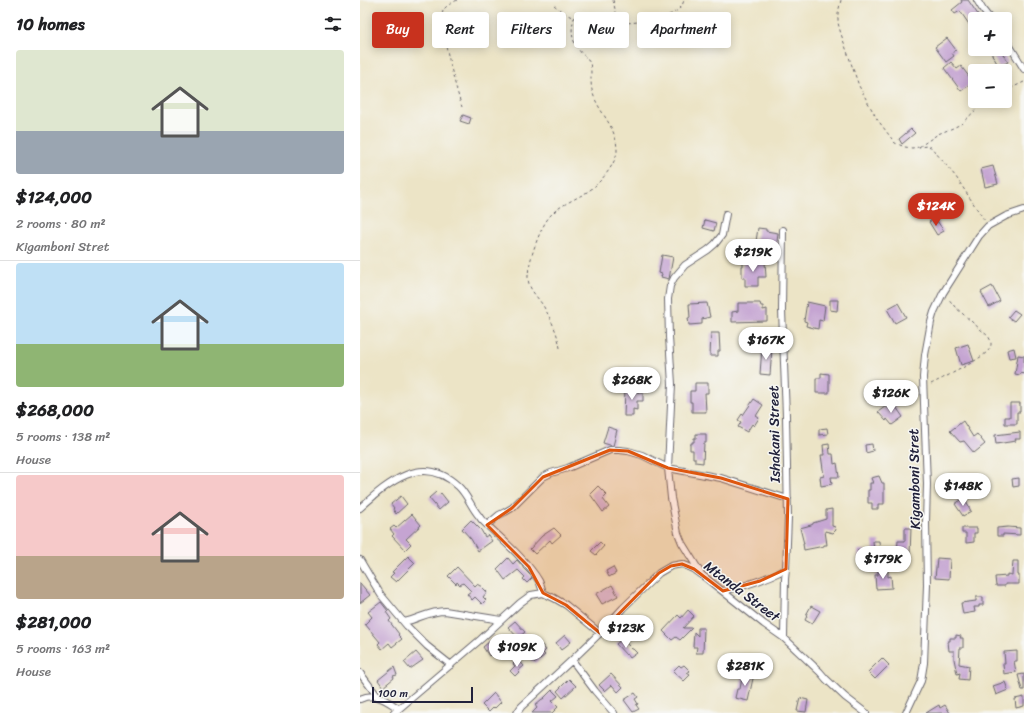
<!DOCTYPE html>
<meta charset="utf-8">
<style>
:root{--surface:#fff;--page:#f6f6f6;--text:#202124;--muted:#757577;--line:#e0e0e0;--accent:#c8321e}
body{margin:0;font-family:Sriracha,sans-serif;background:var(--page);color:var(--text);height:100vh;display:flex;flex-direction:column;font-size:15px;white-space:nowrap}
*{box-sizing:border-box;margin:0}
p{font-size:13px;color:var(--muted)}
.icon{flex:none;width:22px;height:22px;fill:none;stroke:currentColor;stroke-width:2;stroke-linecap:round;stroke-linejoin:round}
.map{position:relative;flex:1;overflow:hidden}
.side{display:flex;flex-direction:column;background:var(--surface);width:360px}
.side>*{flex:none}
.guide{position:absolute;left:12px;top:12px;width:380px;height:36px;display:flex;gap:8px}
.fabs{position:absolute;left:608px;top:12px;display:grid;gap:8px}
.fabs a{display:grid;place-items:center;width:44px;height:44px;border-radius:4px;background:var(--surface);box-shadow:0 2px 10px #0003;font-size:20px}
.scale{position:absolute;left:12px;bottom:10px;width:101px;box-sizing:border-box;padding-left:4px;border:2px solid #22223b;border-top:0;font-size:11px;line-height:14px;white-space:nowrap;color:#22223b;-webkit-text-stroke:3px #f6f6f2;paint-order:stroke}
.price{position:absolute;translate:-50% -34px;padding:0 9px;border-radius:14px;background:#fff;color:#222;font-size:13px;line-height:26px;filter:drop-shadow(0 1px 2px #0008)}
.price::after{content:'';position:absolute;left:50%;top:24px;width:12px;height:9px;margin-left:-6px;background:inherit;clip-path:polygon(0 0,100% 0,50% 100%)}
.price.current{background:var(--accent);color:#fff}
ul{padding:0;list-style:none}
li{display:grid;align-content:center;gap:8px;height:212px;padding:0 16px}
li+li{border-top:1px solid var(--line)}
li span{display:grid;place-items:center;height:124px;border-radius:4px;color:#555}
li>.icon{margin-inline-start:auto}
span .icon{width:72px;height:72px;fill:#fffc;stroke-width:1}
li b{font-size:17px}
h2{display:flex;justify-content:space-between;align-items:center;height:48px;padding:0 16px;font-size:17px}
.pill{padding:0 14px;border-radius:4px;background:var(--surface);box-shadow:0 2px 10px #0003;font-size:14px;line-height:36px}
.pill.current{background:var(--accent);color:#fff}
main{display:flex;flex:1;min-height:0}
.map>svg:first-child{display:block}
.building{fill:#c5a4d2}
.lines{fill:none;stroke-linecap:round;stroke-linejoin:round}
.minor-casing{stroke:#69666c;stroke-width:8}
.path{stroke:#69666c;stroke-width:1;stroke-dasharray:3 3;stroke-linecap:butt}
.minor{stroke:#fff;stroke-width:6}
.marked{fill:#de560e;fill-opacity:0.2;stroke:#de560e;stroke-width:3;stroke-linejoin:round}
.labels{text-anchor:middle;stroke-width:3;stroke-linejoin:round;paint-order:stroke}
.street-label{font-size:14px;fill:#22223b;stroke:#f6f6f2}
</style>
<main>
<section class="side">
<h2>10 homes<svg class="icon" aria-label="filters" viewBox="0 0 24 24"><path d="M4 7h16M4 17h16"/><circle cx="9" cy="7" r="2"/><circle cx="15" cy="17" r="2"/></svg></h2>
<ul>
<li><span style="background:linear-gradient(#dfe7d0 65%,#9aa5b1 0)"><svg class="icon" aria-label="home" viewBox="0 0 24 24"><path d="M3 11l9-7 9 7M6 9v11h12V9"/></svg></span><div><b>$124,000</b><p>2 rooms · 80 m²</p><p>Kigamboni Stret</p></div></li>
<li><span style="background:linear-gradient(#bfe0f5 65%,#8fb573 0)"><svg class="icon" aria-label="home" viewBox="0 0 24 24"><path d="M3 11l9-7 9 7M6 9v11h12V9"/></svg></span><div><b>$268,000</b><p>5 rooms · 138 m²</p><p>House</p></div></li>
<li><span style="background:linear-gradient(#f6c9c9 65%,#b9a48a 0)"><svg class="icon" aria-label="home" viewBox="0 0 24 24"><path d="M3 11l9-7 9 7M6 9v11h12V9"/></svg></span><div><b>$281,000</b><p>5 rooms · 163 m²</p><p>House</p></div></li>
</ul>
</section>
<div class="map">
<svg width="664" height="713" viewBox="0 0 664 713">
<rect width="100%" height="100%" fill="#f6f6f2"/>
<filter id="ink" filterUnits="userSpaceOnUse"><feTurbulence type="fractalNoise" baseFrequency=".025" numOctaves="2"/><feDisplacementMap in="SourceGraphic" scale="8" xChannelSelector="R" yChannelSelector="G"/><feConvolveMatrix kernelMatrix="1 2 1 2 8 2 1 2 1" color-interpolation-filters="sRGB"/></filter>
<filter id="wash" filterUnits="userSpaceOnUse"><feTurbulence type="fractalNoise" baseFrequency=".012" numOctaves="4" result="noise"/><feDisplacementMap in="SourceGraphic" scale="16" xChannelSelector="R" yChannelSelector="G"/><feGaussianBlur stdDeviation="0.9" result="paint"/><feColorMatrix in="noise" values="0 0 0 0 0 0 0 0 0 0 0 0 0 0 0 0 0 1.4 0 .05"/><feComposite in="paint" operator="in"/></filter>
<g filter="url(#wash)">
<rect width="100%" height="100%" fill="#ece4c6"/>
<g id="blocks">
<path class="building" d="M601 0H608L621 19H615V33L600 11 595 14 592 10 602 2Z
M254 28 255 35 246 36 245 29Z
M587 38 596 50 592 53 594 56 586 62 575 47Z
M629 49H640L648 62 639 67Z
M591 62 597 69 601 66 613 82 601 91 584 68Z
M103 115 111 118 109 124 100 121Z
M551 129 555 133 542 144 539 139Z
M633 166 638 184 625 187 621 169Z
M575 218 584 231 577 235 569 222Z
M345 220 356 223 354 231 343 228Z
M398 228 406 229V231L418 233 416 251 395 248Z
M302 255 313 257 309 279 301 277 302 274 299 273Z
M383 262H405L406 277H398V286H385V278H382V266H383Z
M632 286 640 301 629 307 621 292Z
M470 300H478L477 311 470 310Z
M447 302 465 306 463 321 459 320 458 329 446 326 447 322 444 321Z
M347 303 350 317 342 319V324L329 325 328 318H330L329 304Z
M378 303H400L401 306H403V310L407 309V321L372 322V312L378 311Z
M538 303 546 317 535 323 527 309Z
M654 310 660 314 654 321 648 317Z
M351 333H359L360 351H358V356H350Z
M608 344 614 361 601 365 596 348Z
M402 347 412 348 410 375 400 374Z
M654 348 656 357 649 358 647 350Z
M658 355 664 356V374L661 373 660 375 655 374Z
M461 373 469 374V393H456V378H461Z
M335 383H348V393H345L346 412H332V402H330V391H335Z
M265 389 278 390V393H283V401H277V410L273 409V416H264Z
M394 399 403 405 396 416 399 418 394 426 392 424 387 432 378 427 381 422 378 420 382 414 383 415Z
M650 403H660V412H657V424H645V417H650Z
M534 404 543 417 532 425 527 419 526 421 518 412 526 406 528 408Z
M603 421 613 437 617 434 625 444 614 453 604 441 600 442 590 431Z
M248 427 257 430 253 446 243 443Z
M467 428 468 434 459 435V429Z
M660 432V439H655L656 441 636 444 635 435Z
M336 434H346V443H344L343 463 335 462V458H333V450H330V444H332V442H334V438H336Z
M469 444 470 454H473L474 464 477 463 479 477H471L472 484 461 486 460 477 464 476 461 455H464L463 445Z
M512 444 513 451 506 453 505 445Z
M519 476 522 483H524V504H518V509H512V503H508V490H510V483H513L511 478Z
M659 478V486L653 487 652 479Z
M238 486 247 495 243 499 249 507 243 512 230 494Z
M76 492 79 495 81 493 88 502 79 510 69 498Z
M41 496 47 504 36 514 33 509 34 508 31 504Z
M604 498 611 511 603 516 595 504Z
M472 509V526L475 527 476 530 473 533 465 531 467 545H464V546L444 550 443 544H444L440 528 451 525 453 524V523L466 519V510Z
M52 514 61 525 46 539 51 544 45 550 32 536 34 534 30 529 34 526 36 528Z
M111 520 121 530 125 537 128 535 132 541 118 551 111 539 102 529Z
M648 527 660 528V535L643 534V536H637V528Z
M194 528 201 535 192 543 190 540 175 554 170 549 182 536Z
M545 528H551L550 555H544V553L537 552 538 541H545Z
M602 528H617V533H614V542L606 543V533H602Z
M513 541H519L520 550 514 551Z
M240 542 244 546 236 555 231 551Z
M498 550H505L506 561H499Z
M48 556 55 563 36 582 30 577 34 573 32 572Z
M148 558 153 564 157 560 163 567V568L171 576 172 578 167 583 163 579 165 577 158 570 145 580 137 569Z
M577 558 590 559 589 579 575 578Z
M653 561H658V575H659V584H645V586H636L635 577 647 576V574L652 575Z
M97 567 115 586 117 584 120 586H121L127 592 123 597 126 600 122 604 115 597 112 600 107 594 111 591 103 583 100 585 97 582 96 584 88 576Z
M253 567 256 573 249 577 246 571Z
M528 570V577L531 576 532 588 516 589 515 575H518V571Z
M0 583 10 595 0 603Z
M252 585 258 596 242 604 236 594Z
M616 597H623V605H619V607H614L615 612 603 614 601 603 616 601Z
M21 602 28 611 26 612 31 619 29 621 39 634 38 635 42 639 32 647 29 643 22 649 18 644 20 642 5 624 12 617 8 612Z
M451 606 460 611 452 624 445 620 447 616 446 615Z
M328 610 334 616 323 628H332L320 640 316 637 312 640 303 631 318 615 321 618Z
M155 621 165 632 158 638 148 627Z
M338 628H344L343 653H336L337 647H333L334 632 338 636Z
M205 635 211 642 201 650 196 643Z
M596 635 601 636 600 638H603V648H600L599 664 609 666 608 680 599 679 600 673 597 674 594 659V651H589L588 641H590V638H596Z
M135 637 142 645 129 656 123 647Z
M262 639 272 649H273L277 653 270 658 267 654 266 655 256 644Z
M182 645 186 650 183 653 185 655 175 663 174 661 173 662 168 657 171 655 170 653 175 649 176 650Z
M657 651V661H654L656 672 644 674 643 664H645L644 652Z
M56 652 63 660 50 669 44 662Z
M522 658 529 665 515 679 508 672Z
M158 659 164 666 158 671 159 672 155 676 150 671 155 666 153 664Z
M319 665 321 667 324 665 330 671 327 673 330 675 324 681 313 671Z
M34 667 37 675 33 676 34 678 23 687 18 680Z
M383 672 394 674 388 701 375 698 377 689H380Z
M251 674 263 687 258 692 252 685 245 691 239 685Z
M664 674V690H662L658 675Z
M209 679 216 686 203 698 197 691Z
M645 682 648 690 636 695 633 686Z
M192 690 198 696 192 701 198 707 192 713H172L177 708 175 705 182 699H183Z
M134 693 141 702 135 708 134 707 129 712 122 705Z
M275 693 278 697 275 699 278 704 276 705 279 709 273 712 264 700Z
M664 697V706L656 708 655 699Z
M440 698 448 700 446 712 437 711Z
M579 705 580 708 585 705 590 713H566Z"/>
</g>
</g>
<g filter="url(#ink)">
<use href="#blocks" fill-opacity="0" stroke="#69666c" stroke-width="1"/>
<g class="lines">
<g class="minor-casing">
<path id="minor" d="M617 0 623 10 630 19
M645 38 664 69
M423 230 422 310 426 416 428 517 426 569 425 579 424 638
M0 508C28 483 62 452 98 486 107 494 111 507 119 516 121 520 124 522 127 525 144 541 168 562 179 581 181 585 182 589 183 593
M127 525 139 515 145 512 152 508 183 477 191 473 208 468 250 450H259L268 451 282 455 308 468 361 478 428 499
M0 560 10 577 21 595 47 626 67 646 91 665
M340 572 322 543 318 533 311 498 308 468 312 384 309 337 308 299 310 286 314 278 325 265 348 250 355 244 362 235 366 214
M363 591C386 586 406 579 426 569
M44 622C59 619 69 611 85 611L141 620
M212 660 235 691 254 713
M0 673 18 697
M0 699C16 692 25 700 38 708
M34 713 121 639 160 603 171 595 183 593 194 598 206 605 240 633
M157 713 161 707 212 660 240 633 263 608 299 573 311 566 322 564 334 569 342 575 404 624 424 638 460 672 466 679 485 697 506 713
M546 713 561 681 564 663 567 585 566 522 567 484 563 377 565 355 571 322 574 312 583 293 619 236 628 226 646 216 664 210"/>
</g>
<path class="path" d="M97 0C92 3 85 6 83 11 78 23 97 93 102 107
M253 0 258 23
M481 0 478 13V23L481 34 499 86 517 119 535 143 545 147 552 148 567 146 571 147 596 177 625 221
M194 5C200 10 205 14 212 17 237 26 296 26 318 10 321 8 323 4 324 0
M645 91 664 82
M559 147 578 134 593 128 601 124 619 107 629 101
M200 348C198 335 192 321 185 309 179 297 167 290 168 275 169 260 180 227 190 216 199 205 219 198 230 190 241 182 256 164 257 151 257 125 237 112 232 90 230 81 232 70 230 63 228 60 225 56 222 54 212 42 210 33 214 18
M571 384C581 379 627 357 630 348 632 344 631 340 628 336L595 307 588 298"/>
<use href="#minor" class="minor"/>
</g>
</g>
<path class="marked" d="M250 450 268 451 308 468 361 478 428 499 426 569 400 581 363 591 334 569 322 564 311 566 299 573 240 633 206 605 183 593 169 567 127 525 152 508 183 477Z"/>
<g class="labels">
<g class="street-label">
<text transform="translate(414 434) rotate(-91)" y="5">Ishakani Street</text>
<text transform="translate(554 479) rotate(-91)" y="5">Kigamboni Stret</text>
<text transform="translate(382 591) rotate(37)" y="5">Mtanda Street</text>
</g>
</g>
</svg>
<div class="fabs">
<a>+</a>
<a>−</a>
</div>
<div class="scale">100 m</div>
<b class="price current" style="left:576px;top:227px">$124K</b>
<b class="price" style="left:393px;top:273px">$219K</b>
<b class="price" style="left:406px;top:361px">$167K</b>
<b class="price" style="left:272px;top:401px">$268K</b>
<b class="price" style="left:531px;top:414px">$126K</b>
<b class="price" style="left:603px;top:507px">$148K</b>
<b class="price" style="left:523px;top:580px">$179K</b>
<b class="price" style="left:266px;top:649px">$123K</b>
<b class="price" style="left:157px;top:668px">$109K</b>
<b class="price" style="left:385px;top:687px">$281K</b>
<div class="guide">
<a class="pill current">Buy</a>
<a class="pill">Rent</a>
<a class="pill">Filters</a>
<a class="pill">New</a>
<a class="pill">Apartment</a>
</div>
</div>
</main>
